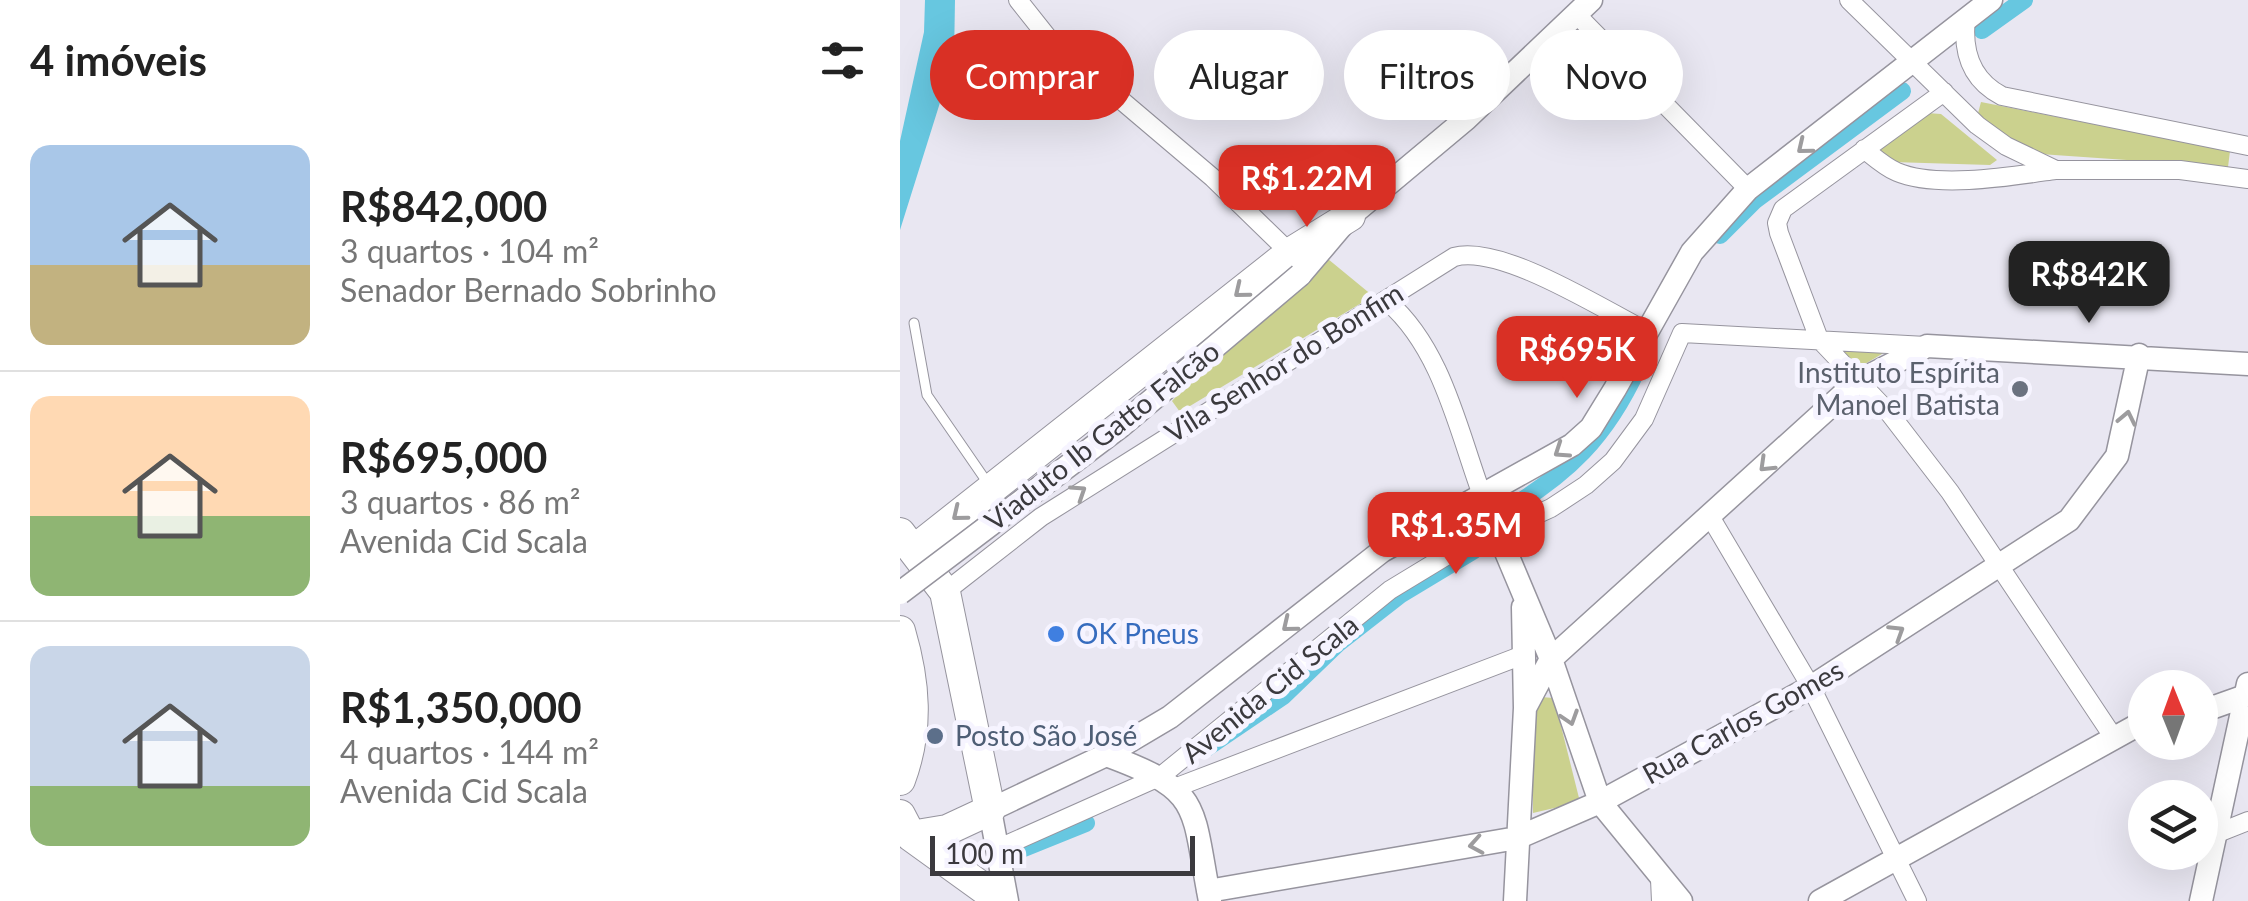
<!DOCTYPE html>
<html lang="pt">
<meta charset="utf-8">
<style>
:root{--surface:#fff;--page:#f6f6f6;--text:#222;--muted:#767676;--line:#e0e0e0;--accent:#d93025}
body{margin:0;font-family:Lato,sans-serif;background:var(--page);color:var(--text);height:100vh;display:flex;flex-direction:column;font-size:38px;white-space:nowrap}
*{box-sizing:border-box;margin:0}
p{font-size:32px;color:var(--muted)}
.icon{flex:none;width:55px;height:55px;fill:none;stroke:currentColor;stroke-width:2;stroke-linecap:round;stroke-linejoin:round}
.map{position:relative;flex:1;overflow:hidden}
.sheet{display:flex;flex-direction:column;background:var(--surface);width:900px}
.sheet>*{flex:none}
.hud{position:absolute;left:30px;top:30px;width:950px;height:90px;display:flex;gap:20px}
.needle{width:65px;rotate:359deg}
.tools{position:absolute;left:1228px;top:670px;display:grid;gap:20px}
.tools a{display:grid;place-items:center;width:90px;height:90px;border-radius:50%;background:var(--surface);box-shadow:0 10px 40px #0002;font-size:50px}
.scale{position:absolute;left:30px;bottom:25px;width:265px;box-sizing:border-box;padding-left:10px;border:5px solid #3b3a3e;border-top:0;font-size:28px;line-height:35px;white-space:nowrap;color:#3b3a3e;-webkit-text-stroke:8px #f6f4ff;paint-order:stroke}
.price{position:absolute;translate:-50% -85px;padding:0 22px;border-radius:20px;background:var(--accent);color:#fff;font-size:32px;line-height:65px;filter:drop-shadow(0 2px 5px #0008)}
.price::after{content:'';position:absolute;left:50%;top:60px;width:30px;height:22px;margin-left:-15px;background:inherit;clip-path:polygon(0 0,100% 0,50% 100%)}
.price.current{background:#222;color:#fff}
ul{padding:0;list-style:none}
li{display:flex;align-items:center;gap:30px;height:250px;padding:0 30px}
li+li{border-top:2px solid var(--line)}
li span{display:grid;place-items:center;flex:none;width:280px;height:200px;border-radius:20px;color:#555}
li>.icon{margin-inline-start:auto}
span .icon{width:120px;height:120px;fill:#fffc;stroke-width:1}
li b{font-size:42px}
h2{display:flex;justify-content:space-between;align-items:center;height:120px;padding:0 30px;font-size:42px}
.pill{padding:0 35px;border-radius:45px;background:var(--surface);box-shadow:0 10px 40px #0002;font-size:35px;line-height:90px}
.pill.current{background:var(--accent);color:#fff}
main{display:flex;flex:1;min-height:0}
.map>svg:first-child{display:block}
.green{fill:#cbd18e}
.water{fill:#67c7e0}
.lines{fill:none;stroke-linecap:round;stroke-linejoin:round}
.canal{stroke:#67c7e0;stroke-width:18}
.lane-casing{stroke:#96949e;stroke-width:11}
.street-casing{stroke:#96949e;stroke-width:20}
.secondary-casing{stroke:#96949e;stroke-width:25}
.highway-casing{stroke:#96949e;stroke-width:32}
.lane{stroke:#fff;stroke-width:9}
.street{stroke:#fff;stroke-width:18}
.secondary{stroke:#fff;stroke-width:22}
.highway{stroke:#fff;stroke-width:30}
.secondary-bridge-casing{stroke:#96949e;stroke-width:25;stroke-linecap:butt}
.secondary-bridge{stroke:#fff;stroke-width:22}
.oneway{stroke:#9d9c9e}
.worship-dot{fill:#6b7280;stroke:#f6f4ff;stroke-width:4}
.shop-dot{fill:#3f7fe0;stroke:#f6f4ff;stroke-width:4}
.service-dot{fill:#5c6f8a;stroke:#f6f4ff;stroke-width:4}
.labels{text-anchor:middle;stroke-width:10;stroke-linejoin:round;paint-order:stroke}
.street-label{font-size:28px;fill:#3b3a3e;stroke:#f6f4ff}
.worship-label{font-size:28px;fill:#5b616d;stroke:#f6f4ff;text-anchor:end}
.shop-label{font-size:28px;fill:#366cbe;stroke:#f6f4ff;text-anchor:start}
.service-label{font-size:28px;fill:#4e5e75;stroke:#f6f4ff;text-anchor:start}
</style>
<main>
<section class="sheet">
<h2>4 imóveis<svg class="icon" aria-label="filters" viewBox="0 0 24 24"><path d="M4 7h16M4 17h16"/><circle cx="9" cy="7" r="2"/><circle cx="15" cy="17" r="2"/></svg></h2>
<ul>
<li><span style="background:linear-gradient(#a9c7e8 60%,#c2b280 0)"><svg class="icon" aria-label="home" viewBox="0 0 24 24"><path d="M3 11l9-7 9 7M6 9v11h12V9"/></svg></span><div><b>R$842,000</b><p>3 quartos · 104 m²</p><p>Senador Bernado Sobrinho</p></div></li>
<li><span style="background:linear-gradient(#ffd9b3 60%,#8fb573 0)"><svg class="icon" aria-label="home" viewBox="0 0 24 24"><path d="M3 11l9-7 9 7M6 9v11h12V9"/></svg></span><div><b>R$695,000</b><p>3 quartos · 86 m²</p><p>Avenida Cid Scala</p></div></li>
<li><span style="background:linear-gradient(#c9d6e8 70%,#8fb573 0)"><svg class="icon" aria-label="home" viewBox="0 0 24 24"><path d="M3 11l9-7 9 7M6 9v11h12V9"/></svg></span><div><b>R$1,350,000</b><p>4 quartos · 144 m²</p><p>Avenida Cid Scala</p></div></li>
</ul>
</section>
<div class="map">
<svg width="1348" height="901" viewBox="0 0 1348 901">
<rect width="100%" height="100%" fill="#e9e7f2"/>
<path class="green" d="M1081 102 1330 151 1328 167 1140 154 1097 138 1077 117Z
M1027 113 1041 114 1097 160 1090 165 992 162 980 154 978 144Z
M428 259 473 296 280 412 272 401 305 365Z
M936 349 987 351 953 371Z
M640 697 654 698 680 802 633 813V709Z"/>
<path class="water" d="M25 0H55L54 58 0 230V141L24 32Z"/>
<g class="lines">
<path class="canal" d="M1082 30 1124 0
M820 235 855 200 1002 91
M602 513C668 474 706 437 738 367
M306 748 383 696 437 644 501 594 574 550
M124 848 186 823"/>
<g class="lane-casing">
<path id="lane" d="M14 323 27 395 89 485"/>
</g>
<g class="street-casing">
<path id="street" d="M118 0 149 39 313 178 390 253
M949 0 1077 125 1106 146 1156 170H1280L1348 179
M677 15 848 189
M1066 18C1062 52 1071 80 1102 96L1348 146
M1044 92 883 209 877 223 879 233 919 339 990 414 1050 492 1214 738
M964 149C974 157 985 167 997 172 1037 189 1113 176 1155 170
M488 302C542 349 558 430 582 495
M811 518 911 687 1017 901
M45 592 141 517 554 257C601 244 702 309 746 331
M277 787 623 655
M1313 835 1348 821
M97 849 261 776 490 590 546 556 651 508 686 485 713 461 744 419 782 333 1026 346
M760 879 761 901"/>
</g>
<g class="secondary-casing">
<path id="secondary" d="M400 275 450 216 566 119 691 0
M582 495 651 659 700 802 781 901
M625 708 651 659 957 382 1027 346 1348 364
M1300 712 1345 696
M206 755C304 791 291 804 310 901
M308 891 617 838 700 802 911 687 1169 520 1217 456 1239 355
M107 901 90 810 206 755 270 717 482 551 672 445 691 428 715 389 792 252 848 189 1091 0
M615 901 625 708 623 607
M920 901 1245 721
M1301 901 1348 684"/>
</g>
<g class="highway-casing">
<path id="highway" d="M0 533 45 592 90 810 47 830 11 836
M14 550 390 253 450 216
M0 631C15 682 19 729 0 780
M0 815 11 836 101 901"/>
</g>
<use href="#lane" class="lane"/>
<use href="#street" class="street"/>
<use href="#secondary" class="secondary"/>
<use href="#highway" class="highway"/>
<g class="secondary-bridge-casing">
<path id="secondary-bridge" d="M0 593 221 426 400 275"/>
</g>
<use href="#secondary-bridge" class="secondary-bridge"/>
</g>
<defs><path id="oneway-chevron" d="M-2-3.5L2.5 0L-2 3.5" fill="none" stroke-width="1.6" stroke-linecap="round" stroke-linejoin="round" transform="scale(2.5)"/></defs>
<g class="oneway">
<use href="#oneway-chevron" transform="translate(904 147) rotate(141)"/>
<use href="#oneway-chevron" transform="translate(341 291) rotate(141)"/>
<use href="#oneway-chevron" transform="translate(1227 418) rotate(-78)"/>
<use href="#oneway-chevron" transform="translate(661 451) rotate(146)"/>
<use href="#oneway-chevron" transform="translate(866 465) rotate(136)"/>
<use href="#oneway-chevron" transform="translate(179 492) rotate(-33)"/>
<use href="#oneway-chevron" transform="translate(59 514) rotate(141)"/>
<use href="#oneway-chevron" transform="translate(389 625) rotate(141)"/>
<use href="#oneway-chevron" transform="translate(997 632) rotate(-32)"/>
<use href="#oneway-chevron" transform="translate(670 718) rotate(72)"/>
<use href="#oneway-chevron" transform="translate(576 845) rotate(170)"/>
</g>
<circle class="worship-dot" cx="1120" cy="389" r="10"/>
<circle class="shop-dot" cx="156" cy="634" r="10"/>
<circle class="service-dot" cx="35" cy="736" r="10"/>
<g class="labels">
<g class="street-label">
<text transform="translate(384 363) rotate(-32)" y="10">Vila Senhor do Bonfim</text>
<text transform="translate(202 436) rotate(-38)" y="10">Viaduto Ib Gatto Falcão</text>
<text transform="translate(370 689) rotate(-39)" y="10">Avenida Cid Scala</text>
<text transform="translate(843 722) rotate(-29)" y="10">Rua Carlos Gomes</text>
</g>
<g class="worship-label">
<text x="1100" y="383">Instituto Espírita<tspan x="1100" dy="32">Manoel Batista</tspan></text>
</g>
<g class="shop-label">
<text x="176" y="644">OK Pneus</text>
</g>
<g class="service-label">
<text x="55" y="746">Posto São José</text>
</g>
</g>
</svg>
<div class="tools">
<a><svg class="needle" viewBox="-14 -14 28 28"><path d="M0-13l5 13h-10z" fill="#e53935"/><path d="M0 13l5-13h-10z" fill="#767676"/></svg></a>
<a><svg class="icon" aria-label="layers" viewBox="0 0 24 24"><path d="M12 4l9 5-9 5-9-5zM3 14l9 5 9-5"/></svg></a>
</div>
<div class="scale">100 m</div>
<b class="price" style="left:407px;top:230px">R$1.22M</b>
<b class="price current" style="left:1189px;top:326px">R$842K</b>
<b class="price" style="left:677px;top:401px">R$695K</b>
<b class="price" style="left:556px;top:577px">R$1.35M</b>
<div class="hud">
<a class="pill current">Comprar</a>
<a class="pill">Alugar</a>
<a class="pill">Filtros</a>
<a class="pill">Novo</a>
</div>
</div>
</main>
